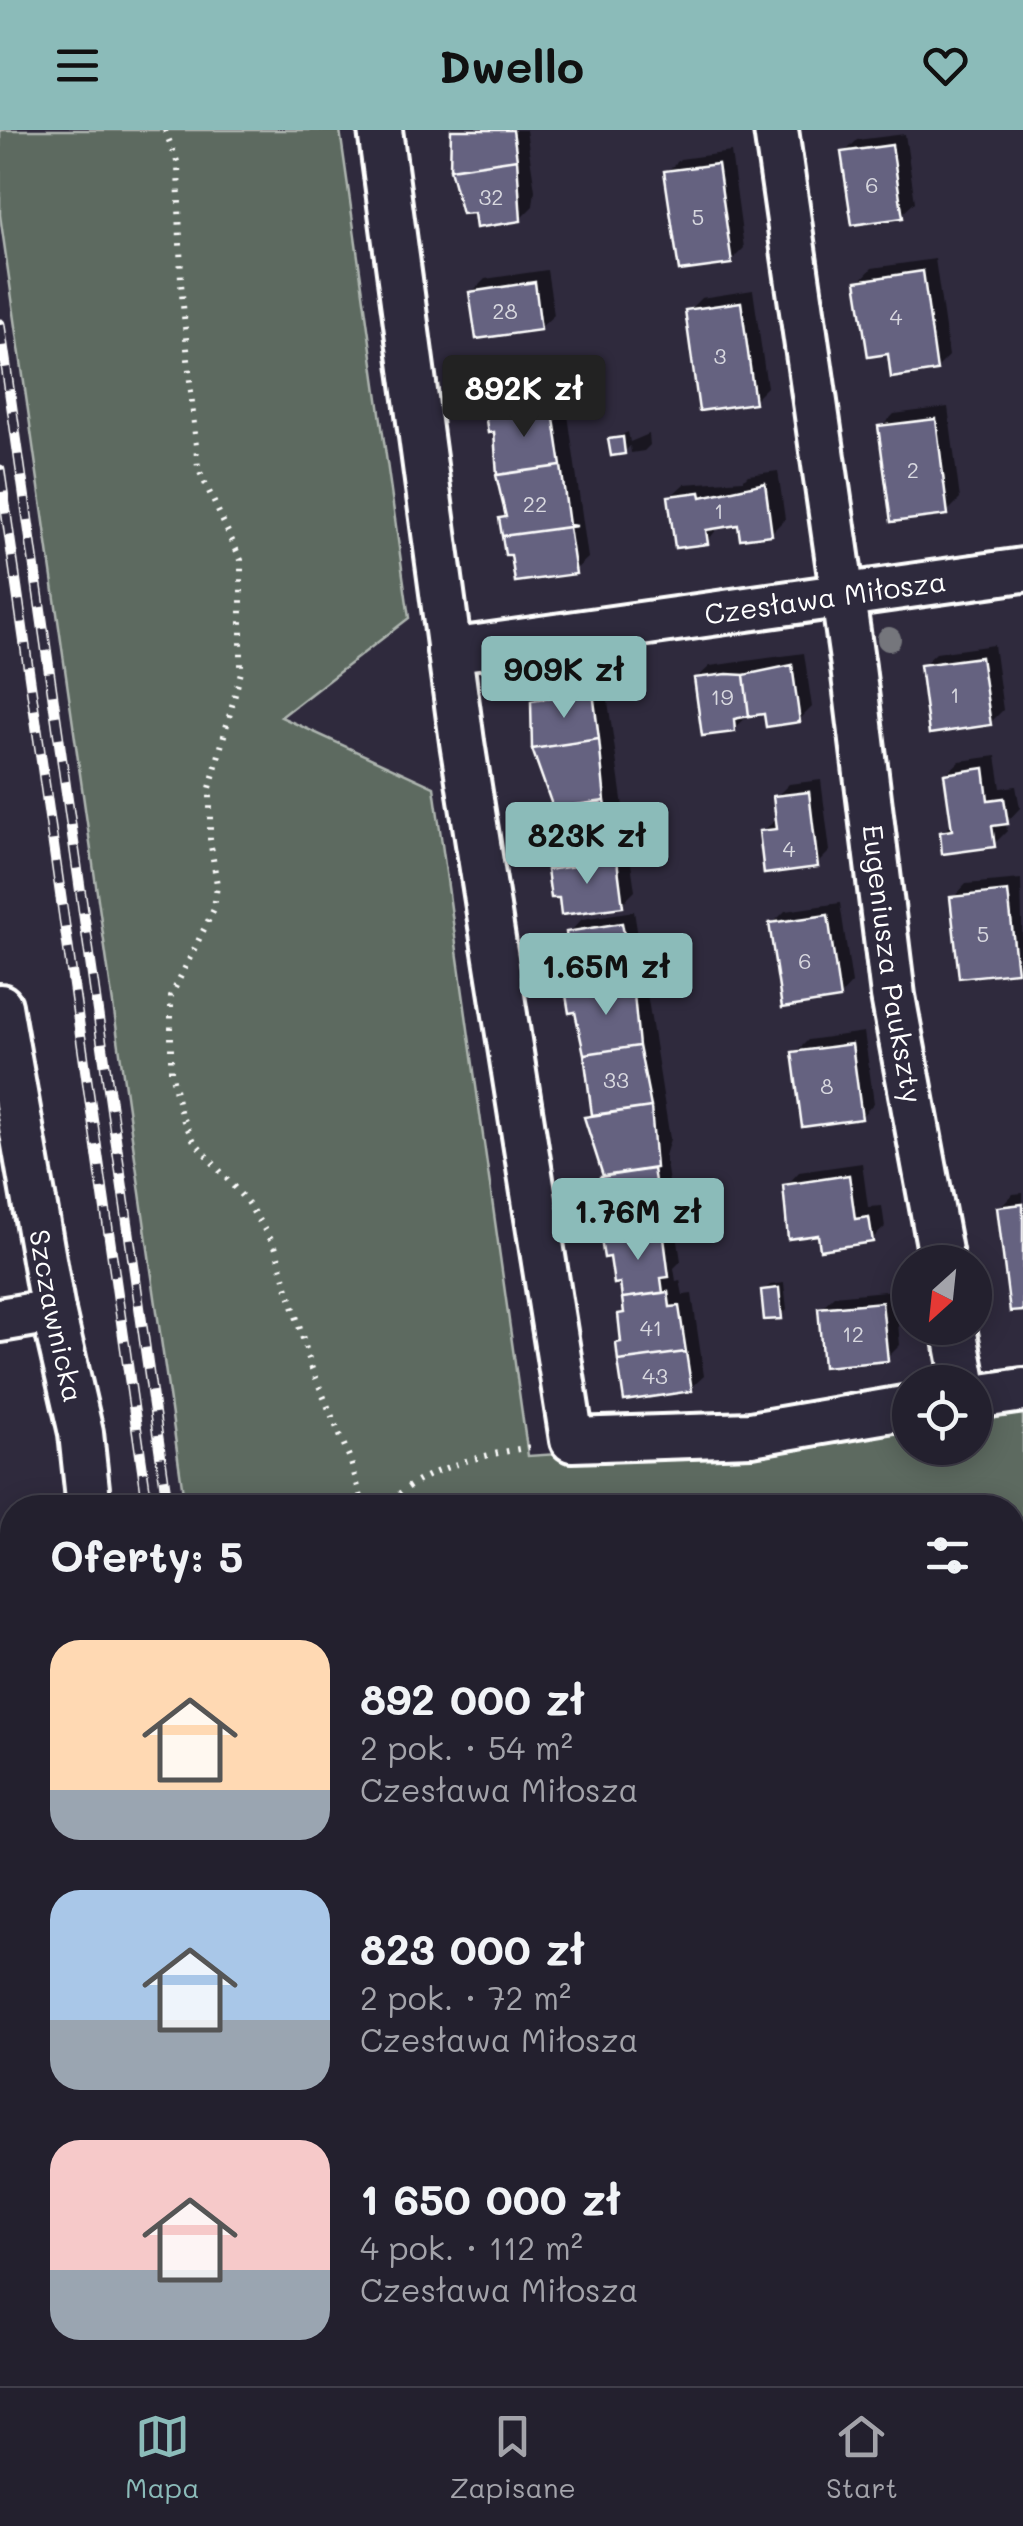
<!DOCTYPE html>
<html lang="pl">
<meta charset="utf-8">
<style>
:root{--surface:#23202e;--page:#2b2836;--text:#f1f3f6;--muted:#a3a3aa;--line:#403e4a;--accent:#8bbbb9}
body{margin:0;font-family:Mali,sans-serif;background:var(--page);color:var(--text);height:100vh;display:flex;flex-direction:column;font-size:38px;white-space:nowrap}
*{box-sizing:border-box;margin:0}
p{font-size:32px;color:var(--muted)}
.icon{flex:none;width:55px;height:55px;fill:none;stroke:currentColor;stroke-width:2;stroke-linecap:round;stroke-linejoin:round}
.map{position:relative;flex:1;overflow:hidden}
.sheet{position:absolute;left:0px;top:1365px;width:1025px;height:892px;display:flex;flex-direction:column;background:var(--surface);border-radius:40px 40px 0 0;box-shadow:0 5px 25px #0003,0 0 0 2px var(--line)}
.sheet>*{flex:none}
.needle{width:65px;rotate:207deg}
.buttons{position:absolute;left:892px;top:1115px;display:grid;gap:20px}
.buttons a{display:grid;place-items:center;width:100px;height:100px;border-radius:50%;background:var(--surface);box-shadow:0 5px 25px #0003,0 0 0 2px var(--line);font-size:50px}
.price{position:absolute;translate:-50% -85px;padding:0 22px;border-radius:10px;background:var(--accent);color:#111;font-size:32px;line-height:65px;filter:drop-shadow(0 2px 5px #0008)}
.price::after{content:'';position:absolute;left:50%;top:60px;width:30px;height:22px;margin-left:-15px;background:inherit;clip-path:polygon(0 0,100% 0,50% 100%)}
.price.on{background:#222;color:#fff}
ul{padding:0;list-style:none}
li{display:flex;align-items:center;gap:30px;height:250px;padding:0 50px}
li span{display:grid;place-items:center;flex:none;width:280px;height:200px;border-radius:30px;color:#555}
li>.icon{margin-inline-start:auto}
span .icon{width:120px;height:120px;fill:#fffc;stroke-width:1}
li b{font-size:42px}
h2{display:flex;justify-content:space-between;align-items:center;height:120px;padding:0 50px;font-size:42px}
header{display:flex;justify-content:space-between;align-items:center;height:130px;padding:0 50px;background:var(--accent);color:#111;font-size:45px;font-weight:800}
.tab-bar{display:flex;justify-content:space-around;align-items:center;height:140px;border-top:2px solid var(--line);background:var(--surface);font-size:28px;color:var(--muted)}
.tab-bar a{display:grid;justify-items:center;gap:5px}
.tab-bar .on{color:var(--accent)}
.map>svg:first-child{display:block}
.green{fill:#5d6b61;stroke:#aeb5b0;stroke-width:2.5}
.shadow{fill:#0007}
.building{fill:#656280;stroke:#fff;stroke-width:2.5}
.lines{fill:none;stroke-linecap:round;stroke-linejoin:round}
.street-casing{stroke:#fff;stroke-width:50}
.path{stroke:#fff;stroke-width:6;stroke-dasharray:2.5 8;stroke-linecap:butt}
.street{stroke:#2f2a3d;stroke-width:42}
.rail-casing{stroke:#fff;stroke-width:11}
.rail{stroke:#2f2a3d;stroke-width:8;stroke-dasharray:22;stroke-linecap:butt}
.tree{fill:#75767c}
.labels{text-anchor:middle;stroke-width:10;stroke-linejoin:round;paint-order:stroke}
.number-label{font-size:22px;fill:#d8d8df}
.street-label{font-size:28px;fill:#fff;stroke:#2f2a3d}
</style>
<header><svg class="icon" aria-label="menu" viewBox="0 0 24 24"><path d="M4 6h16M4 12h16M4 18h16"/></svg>Dwello<svg class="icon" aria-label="heart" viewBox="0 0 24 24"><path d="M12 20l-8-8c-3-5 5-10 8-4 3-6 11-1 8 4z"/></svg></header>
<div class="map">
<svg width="1023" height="2256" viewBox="0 0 1023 2256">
<rect width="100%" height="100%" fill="#2f2a3d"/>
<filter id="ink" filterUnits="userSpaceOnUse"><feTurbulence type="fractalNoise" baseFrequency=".01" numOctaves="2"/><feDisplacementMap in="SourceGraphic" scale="20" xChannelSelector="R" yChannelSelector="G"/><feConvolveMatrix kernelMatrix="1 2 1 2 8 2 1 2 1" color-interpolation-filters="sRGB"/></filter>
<g filter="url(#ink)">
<path class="green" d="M0 0H340L409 488 281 587 434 657 528 1326 836 1306 910 1296V1318H975V1287L1023 1281V1920L1013 1924 1012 1378 185 1377 0 85Z
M310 2245H656L658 2256H311Z"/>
<path class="shadow" d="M453 0H526L535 60 533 76 520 89 476 80Z
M905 4 915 72 901 85 844 23 857 10Z
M731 22 744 118 731 131 667 42 680 29Z
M935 129 949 226 936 239 890 221 859 152 872 138Z
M547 140 554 185 540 198 472 162 485 149Z
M753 160 767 257 754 270 688 181 701 168Z
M565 263 588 428 574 441 502 388 508 382 496 300 488 285 501 271Z
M948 277 960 369 947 382 881 297 894 284Z
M628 302 630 312 649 304 650 315 644 321 631 323 630 316 624 322 611 310Z
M778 341 785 389 771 403 740 393 720 395 707 412 670 367 684 354 743 350 748 345Z
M994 515 1003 580 990 593 922 536 936 523Z
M804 523 812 577 799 590 767 582 748 586 734 599 696 549 710 536Z
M605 550 635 761 622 774 549 723 555 717 552 695 563 684 553 661 547 662 543 634 537 635 531 592 536 587 534 572 547 558Z
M996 626 1001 658 1016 656 1020 678 1006 693 1007 701 994 714 942 703 953 692 946 644 960 631Z
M821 650 830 721 817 734 762 702 778 688 776 667 789 654Z
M1021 749 1023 832 1016 839 953 768 966 754Z
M840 773 852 853 839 867 772 794 785 781Z
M634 781 670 1009 665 1026 681 1131 674 1138 676 1151 680 1150 683 1165 692 1164 704 1246 690 1259 618 1214 623 1208 620 1185 626 1179 606 1086 603 1028 594 1001 589 1002 587 987 594 980 584 909 568 864 566 846 572 840 569 803 582 789Z
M864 902 874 973 861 987 795 923 808 910Z
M862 1033 868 1077 882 1076 885 1097 871 1110 820 1102 786 1056 799 1042Z
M1023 1063V1178L1000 1078 1013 1064Z
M784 1153 787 1180 781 1186 764 1161 770 1155Z
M895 1160 900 1215 887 1228 820 1179 834 1166Z
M1023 2146V2232L1012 2233V2147Z
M767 2245H849L850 2256H766Z"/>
<path class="building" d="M451 0H513L517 29 450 39Z
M892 15 903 88 852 95 841 22Z
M517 29 521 91 476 98 474 83 462 84 450 39Z
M718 34 732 134 679 141 664 41Z
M923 141 937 241 891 248 888 224 868 227 856 151Z
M535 152 541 200 476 209 469 162Z
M741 172 755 273 699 281 685 180Z
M552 275 561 336 497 345 494 302 488 303 485 284Z
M936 289 948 385 891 392 878 296Z
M623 307 625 324 611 326 608 309Z
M561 336 569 395 577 396 502 406 499 388 506 387 496 345Z
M765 353 772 405 740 409 738 395 706 400 708 414 675 418 668 366 700 362 701 367Z
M569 397 576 444 515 452 511 425H505L502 406Z
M981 527 991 595 929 604 920 535Z
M792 535 800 592 766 597 764 584 749 586 744 545Z
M727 544 744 545 749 586 734 589 735 602 702 606 694 548Z
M593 562 599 609 532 619 531 571Z
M599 609 605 671 553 678 532 619Z
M984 638 988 670 1004 668 1008 694 992 696 995 717 942 724 940 702 952 700 944 644Z
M809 662 818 737 764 744 759 701 777 699 773 666Z
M605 671 617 730 547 740V722L553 721 549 694 562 692 560 677Z
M617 730 623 777 561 785 559 768H551L547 740Z
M1008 761 1017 842 959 848 950 767Z
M828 785 840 869 782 878 769 793Z
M622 793 633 854 566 865 564 845 570 844 566 802Z
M633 854 639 916 584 924 575 882 569 883 566 865Z
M852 914 862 989 802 997 792 922Z
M639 916 651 977 592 985 584 924Z
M651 977 656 1038 603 1046 584 987Z
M653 1039 663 1100 601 1109 600 1047Z
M849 1045 855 1089 869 1087 873 1112 820 1120 818 1105 788 1109 783 1055Z
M1023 1074V1181L1010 1182 997 1077Z
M663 1100 669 1147 661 1148 663 1163 622 1168 620 1153 614 1154 610 1127 604 1128 601 1109Z
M779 1158 782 1189 764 1190 761 1160Z
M668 1162 670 1177 679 1176 686 1222 618 1231 616 1213 621 1212 618 1184 624 1183 622 1168Z
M882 1172 888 1231 823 1237 818 1178Z
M686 1222 692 1261 624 1271 618 1231Z
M1012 2164 1023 2213V2234L1012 2236Z
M835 2245 837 2256H764L762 2247Z"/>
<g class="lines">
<g class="street-casing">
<g id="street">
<path d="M380 0 462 612 572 1310 751 1304 910 1277"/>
<path id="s1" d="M776 0 853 537 893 866 942 1132"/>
<path id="s2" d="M449 521 1023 440"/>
<path id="s3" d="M0 876 53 1181 81 1303 89 1378"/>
<path d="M0 1190 53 1181"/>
<path d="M954 1198 964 1252"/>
<path d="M975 1267 1023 1260"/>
<path d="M0 1707 12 1702"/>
<path d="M1012 1941 1023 1937"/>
<path d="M693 2245 695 2256"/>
</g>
</g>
<path class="path" d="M165 0 178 34 181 153 198 338 241 430V542L210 658V709L217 755 214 779 171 866V941L181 985 194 1011 247 1072 275 1116 312 1239 350 1329 364 1378
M384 1378C421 1337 483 1325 536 1316
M1012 1591 1023 1584
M219 2256 221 2245
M415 2256 428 2245"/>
<use href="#street" class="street"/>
<g class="rail-casing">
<path id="rail" d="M0 194 168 1378
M0 340 148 1378
M271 2245 272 2256
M292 2245 293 2256"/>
</g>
<use href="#rail" class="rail"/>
</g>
<circle class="tree" cx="889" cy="509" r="12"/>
</g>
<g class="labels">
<g class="number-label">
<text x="872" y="63">6</text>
<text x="491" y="75">32</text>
<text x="698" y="95">5</text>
<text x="505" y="189">28</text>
<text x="896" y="195">4</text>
<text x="720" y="234">3</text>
<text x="913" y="348">2</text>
<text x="535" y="382">22</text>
<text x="719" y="389">1</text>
<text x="955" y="573">1</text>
<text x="722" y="575">19</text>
<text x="789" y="727">4</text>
<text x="983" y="812">5</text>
<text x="805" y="839">6</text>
<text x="616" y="958">33</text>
<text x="827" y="964">8</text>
<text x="651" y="1206">41</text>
<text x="853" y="1212">12</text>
<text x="655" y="1254">43</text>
</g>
<g class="street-label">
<text dy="10" stroke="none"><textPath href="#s2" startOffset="380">Czesława Miłosza</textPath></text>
<text dy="10" stroke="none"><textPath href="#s1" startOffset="842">Eugeniusza Paukszty</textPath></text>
<text dy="10" stroke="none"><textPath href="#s3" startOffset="315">Szczawnicka</textPath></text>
</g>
</g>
</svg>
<div class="buttons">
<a><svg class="needle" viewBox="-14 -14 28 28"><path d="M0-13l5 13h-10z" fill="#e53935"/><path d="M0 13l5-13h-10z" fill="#a3a3aa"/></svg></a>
<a><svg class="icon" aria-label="locate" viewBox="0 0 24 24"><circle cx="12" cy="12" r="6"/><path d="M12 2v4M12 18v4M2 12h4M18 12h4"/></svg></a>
</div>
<b class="price on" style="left:524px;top:310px">892K zł</b>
<b class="price" style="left:564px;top:591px">909K zł</b>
<b class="price" style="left:587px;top:757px">823K zł</b>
<b class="price" style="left:606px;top:888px">1.65M zł</b>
<b class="price" style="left:638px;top:1133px">1.76M zł</b>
<section class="sheet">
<h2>Oferty: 5<svg class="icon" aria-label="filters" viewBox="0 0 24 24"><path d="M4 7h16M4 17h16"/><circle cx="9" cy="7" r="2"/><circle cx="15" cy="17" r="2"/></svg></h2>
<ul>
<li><span style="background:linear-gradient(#ffd9b3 75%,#9aa5b1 0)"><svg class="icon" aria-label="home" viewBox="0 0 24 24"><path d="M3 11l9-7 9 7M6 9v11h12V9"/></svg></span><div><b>892 000 zł</b><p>2 pok. · 54 m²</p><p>Czesława Miłosza</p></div></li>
<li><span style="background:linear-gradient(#a9c7e8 65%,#9aa5b1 0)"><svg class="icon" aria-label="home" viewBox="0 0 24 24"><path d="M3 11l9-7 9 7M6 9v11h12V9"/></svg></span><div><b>823 000 zł</b><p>2 pok. · 72 m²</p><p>Czesława Miłosza</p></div></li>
<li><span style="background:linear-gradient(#f6c9c9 65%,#9aa5b1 0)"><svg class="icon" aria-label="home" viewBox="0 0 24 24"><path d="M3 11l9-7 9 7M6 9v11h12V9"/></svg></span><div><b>1 650 000 zł</b><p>4 pok. · 112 m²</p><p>Czesława Miłosza</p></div></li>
</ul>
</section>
</div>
<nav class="tab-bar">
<a class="on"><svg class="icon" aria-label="map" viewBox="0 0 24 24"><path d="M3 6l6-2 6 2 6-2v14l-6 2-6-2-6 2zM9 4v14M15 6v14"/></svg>Mapa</a>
<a><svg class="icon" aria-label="saved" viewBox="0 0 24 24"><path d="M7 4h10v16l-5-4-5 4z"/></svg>Zapisane</a>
<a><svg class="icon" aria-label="home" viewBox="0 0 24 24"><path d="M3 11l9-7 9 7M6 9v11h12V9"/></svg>Start</a>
</nav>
